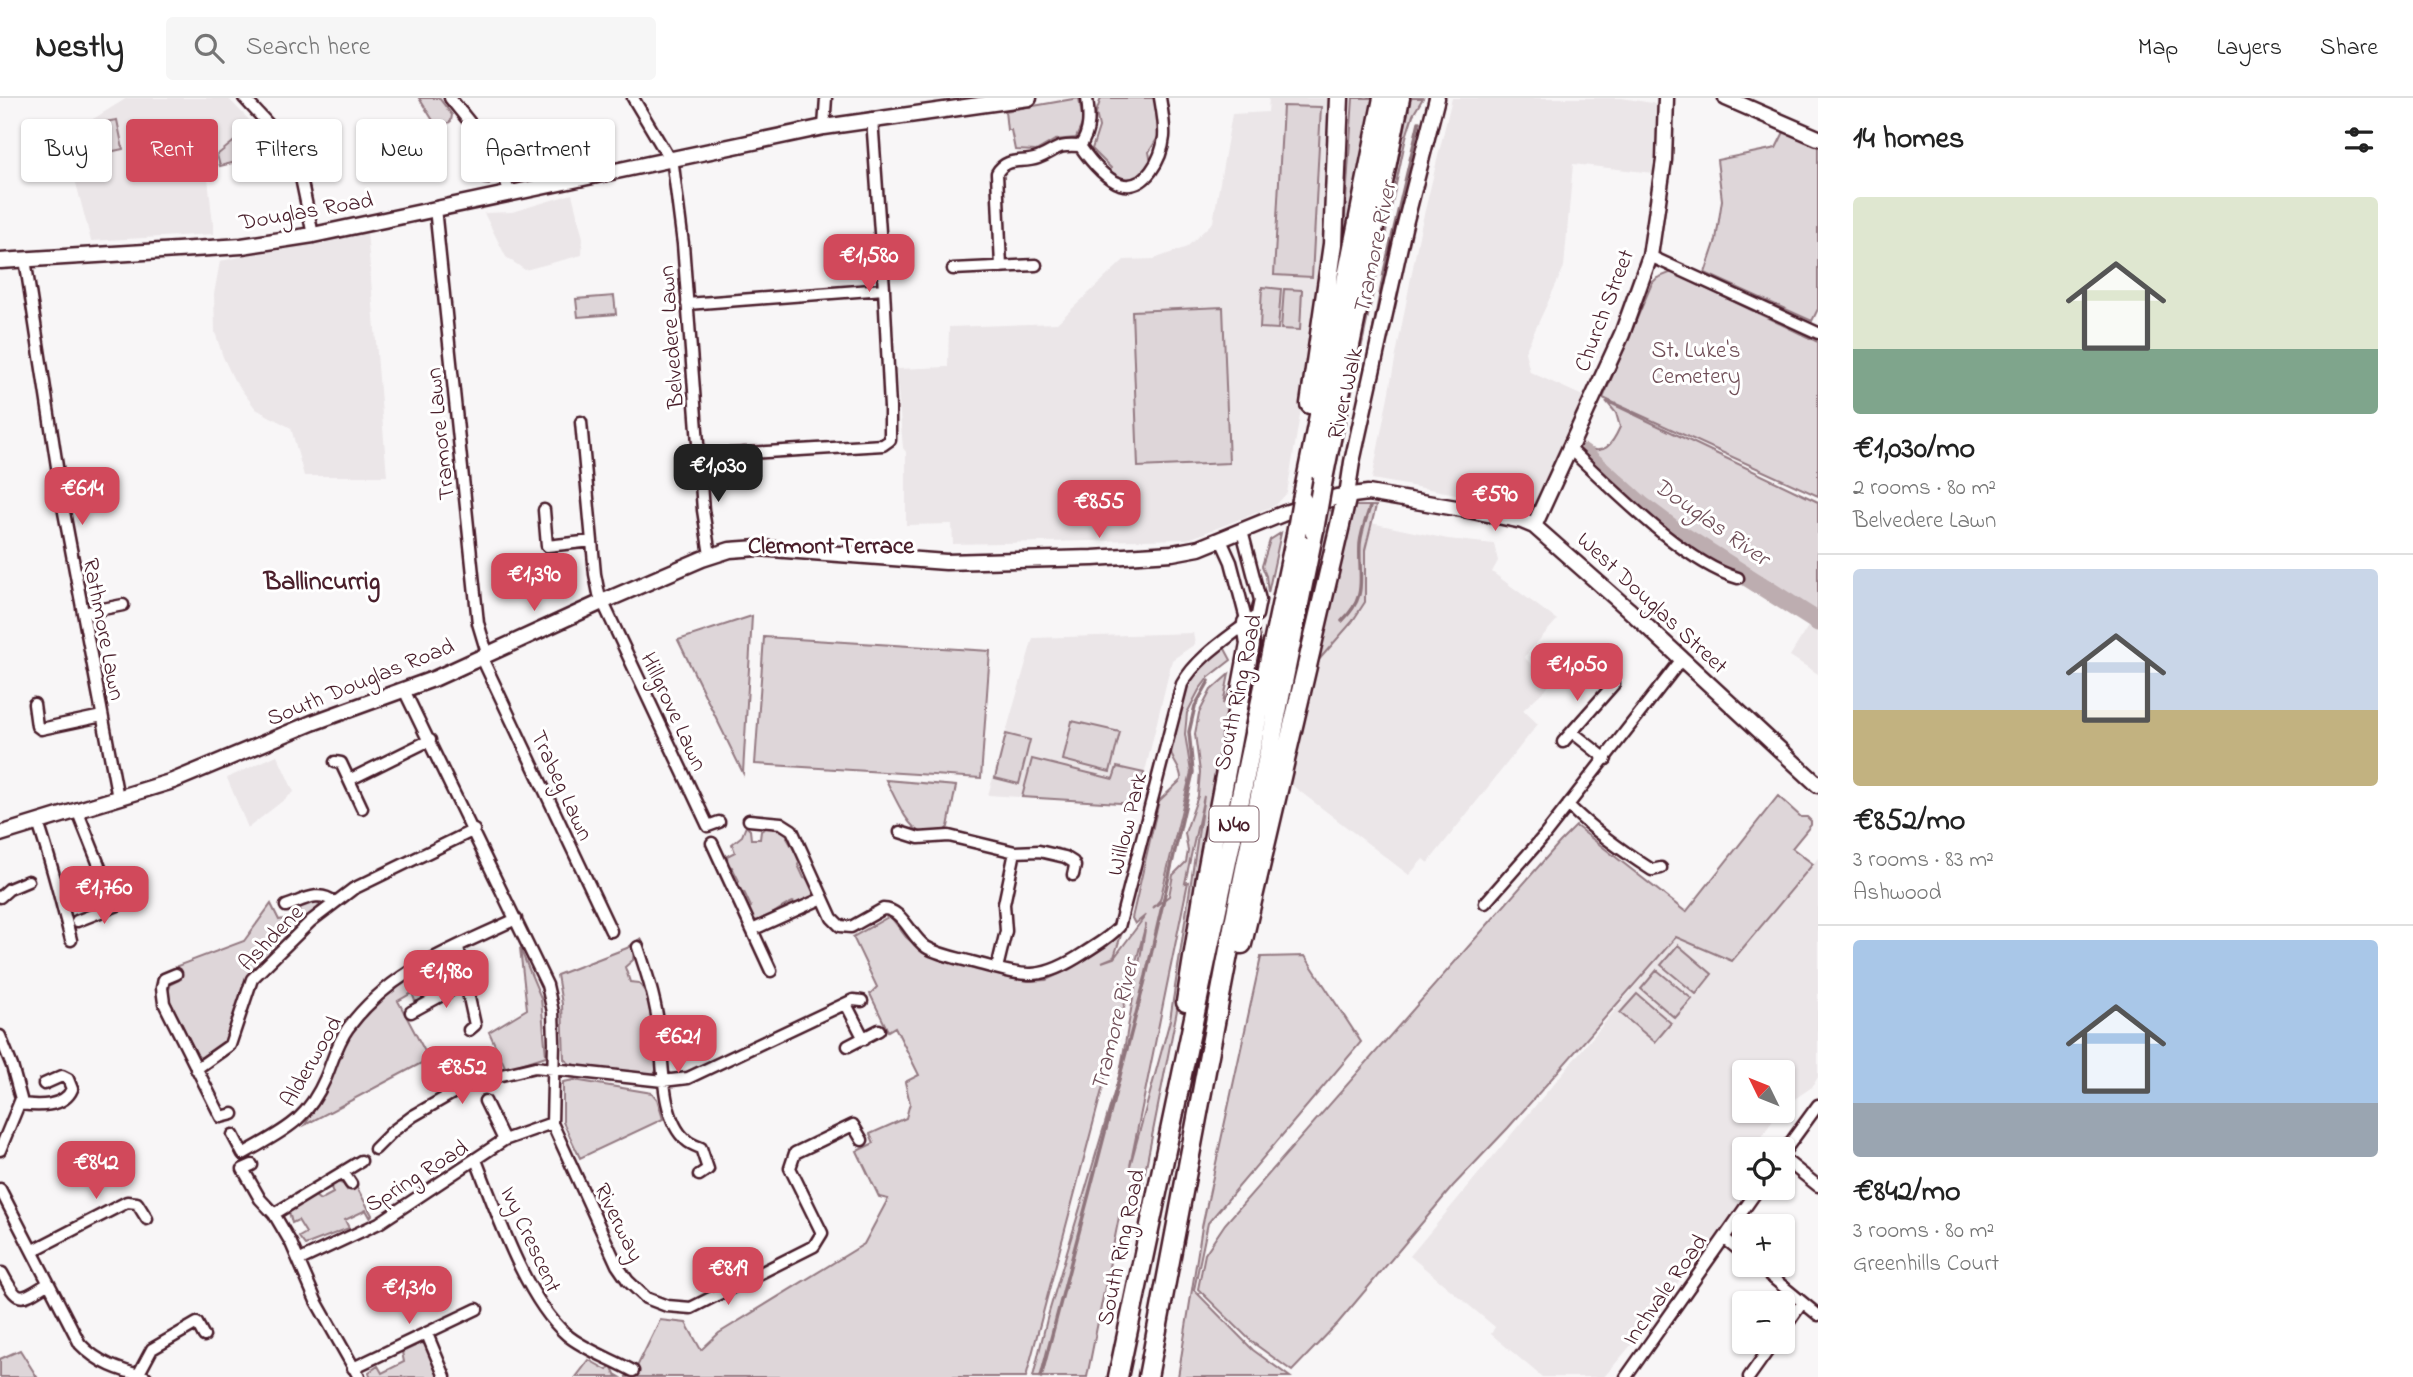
<!DOCTYPE html>
<meta charset="utf-8">
<style>
:root{--surface:#fff;--page:#f6f6f6;--text:#222;--muted:#767676;--line:#e0e0e0;--accent:#d1495b}
body{margin:0;font-family:"Indie Flower",sans-serif;background:var(--page);color:var(--text);height:100vh;display:flex;flex-direction:column;font-size:26px;white-space:nowrap}
*{box-sizing:border-box;margin:0}
p{font-size:23px;color:var(--muted)}
.icon{flex:none;width:38px;height:38px;fill:none;stroke:currentColor;stroke-width:2;stroke-linecap:round;stroke-linejoin:round}
.map{position:relative;flex:1;overflow:hidden}
.drawer{display:flex;flex-direction:column;background:var(--surface);width:595px}
.drawer>*{flex:none}
.banner{position:absolute;left:21px;top:21px;width:665px;height:63px;display:flex;gap:14px}
.needle{width:46px;rotate:313deg}
.buttons{position:absolute;left:1732px;top:962px;display:grid;gap:14px}
.buttons a{display:grid;place-items:center;width:63px;height:63px;border-radius:7px;background:var(--surface);box-shadow:0 2px 5px #0004;font-size:35px}
.price{position:absolute;translate:-50% -60px;padding:0 16px;border-radius:14px;background:var(--accent);color:#fff;font-size:23px;line-height:46px;filter:drop-shadow(0 2px 4px #0008)}
.price::after{content:'';position:absolute;left:50%;top:42px;width:21px;height:16px;margin-left:-10px;background:inherit;clip-path:polygon(0 0,100% 0,50% 100%)}
.price.selected{background:#222;color:#fff}
ul{padding:0;list-style:none}
li{display:grid;align-content:center;gap:14px;height:371px;padding:0 35px}
li+li{border-top:2px solid var(--line)}
li span{display:grid;place-items:center;height:217px;border-radius:7px;color:#555}
li>.icon{margin-inline-start:auto}
span .icon{width:126px;height:126px;fill:#fffc;stroke-width:1}
li b{font-size:30px}
h2{display:flex;justify-content:space-between;align-items:center;height:84px;padding:0 35px;font-size:30px}
.tag{padding:0 24px;border-radius:7px;background:var(--surface);box-shadow:0 2px 5px #0004;font-size:24px;line-height:63px}
.tag.selected{background:var(--accent);color:#fff}
header{display:flex;align-items:center;gap:42px;box-sizing:border-box;height:98px;padding:0 35px;background:var(--surface);border-bottom:2px solid var(--line)}
header strong{font-size:33px}
nav{display:flex;gap:38px;margin-inline-start:auto;font-size:24px}
.search{width:490px;height:63px;background:var(--page);display:flex;align-items:center;gap:18px;box-sizing:border-box;padding:0 24px;border-radius:7px;color:var(--muted);font-size:26px}
main{display:flex;flex:1;min-height:0}
.map>svg:first-child{display:block}
.built{fill:#ebe6e8}
.green{fill:#ded6d9;stroke:#947a82;stroke-width:2;fill-rule:evenodd}
.lines{fill:none;stroke-linecap:round;stroke-linejoin:round}
.stream{stroke:#8f747b;stroke-width:3.5}
.river{stroke:#bdadb0;stroke-width:19}
.street-casing{stroke:#4a1f2b;stroke-width:15}
.secondary-casing{stroke:#4a1f2b;stroke-width:19}
.highway-casing{stroke:#4a1f2b;stroke-width:23}
.street{stroke:#fff;stroke-width:10}
.secondary{stroke:#fff;stroke-width:14}
.highway{stroke:#fff;stroke-width:18}
.highway-bridge-casing{stroke:#4a1f2b;stroke-width:23;stroke-linecap:butt}
.highway-bridge{stroke:#fff;stroke-width:18}
.labels{text-anchor:middle;stroke-width:6;stroke-linejoin:round;paint-order:stroke}
.shield{fill:#fff;stroke:#80626b;stroke-width:2}
.shield-label{font-size:21px;font-weight:bold;fill:#4a1f2b}
.street-label{font-size:23px;fill:#4a1f2b;stroke:#fff}
.park-label{font-size:23px;fill:#6f4d56;stroke:#fff}
.water-label{font-size:24px;font-style:italic;fill:#72515a;stroke:#fff}
.neighbourhood-label{font-size:24px;font-weight:bold;fill:#4a1f2b;stroke:#fff}
.quarter-label{font-size:26px;font-weight:bold;fill:#4a1f2b;stroke:#fff}
</style>
<header>
<strong>Nestly</strong>
<div class="search"><svg class="icon" aria-label="search" viewBox="0 0 24 24"><circle cx="10" cy="10" r="6"/><path d="M15 15l6 6"/></svg>Search here</div>
<nav><a>Map</a><a>Layers</a><a>Share</a></nav>
</header>
<main>
<div class="map">
<svg width="1818" height="1279" viewBox="0 0 1818 1279">
<rect width="100%" height="100%" fill="#f8f6f7"/>
<filter id="ink" filterUnits="userSpaceOnUse"><feTurbulence type="fractalNoise" baseFrequency=".0143" numOctaves="2"/><feDisplacementMap in="SourceGraphic" scale="14" xChannelSelector="R" yChannelSelector="G"/><feConvolveMatrix kernelMatrix="1 2 1 2 8 2 1 2 1" color-interpolation-filters="sRGB"/></filter>
<g filter="url(#ink)">
<path class="built" d="M127 0H228L279 53 207 71 214 136 91 143 64 39Z
M1269 0H1329L1334 70 1324 172 1287 395 1276 407 1189 441 953 446 952 426 906 427V354L903 350 896 271 948 269 949 229 1057 225 1124 162 1154 161 1187 149 1213 124 1232 16 1268 14Z
M1452 0H1622L1658 6 1653 75 1573 66 1564 169 1525 254 1530 274 1585 299 1535 407 1524 411 1451 395 1372 381 1420 133Z
M572 96 583 140 582 157 525 172 506 159 484 115 512 114Z
M367 133 387 378H304L291 330 256 311 234 282 223 259 215 234 214 196 220 163Z
M1371 425 1448 441 1494 446 1498 463 1492 474 1557 522 1524 559 1551 586 1523 612 1538 626 1428 765 1423 761 1409 777 1289 685 1317 564 1352 524 1365 504V452Z
M1810 525 1818 526V576L1790 558Z
M1193 535 1195 546 1172 562 1137 707 988 697 1033 540Z
M277 657 294 694 248 730 227 680Z
M1818 760V979L1812 989 1783 1009V975H1745V1013H1778L1754 1052H1745V1090L1739 1114 1690 1165 1661 1212 1604 1279H1542L1491 1236 1495 1229 1410 1158 1676 839 1732 863Z"/>
<path class="green" d="M419 0H439L452 17 451 23 439 32Z
M1079 0 1083 24 1076 40 1055 42 1036 53 1015 52 1011 32H1007L1005 13Z
M1101 0H1157L1160 36 1149 54 1151 65 1136 80 1124 81 1110 73 1111 70 1092 51 1099 29 1096 15Z
M1353 0H1376L1329 221 1345 117Z
M1411 0H1423L1413 17 1406 39 1334 378Z
M1283 8 1321 9 1312 179 1274 177Z
M117 22 123 51 109 54 104 24Z
M100 25 105 54 91 57 86 28Z
M253 28 280 53 220 68 217 57Z
M1785 32 1818 48V211L1812 223 1705 175 1716 142 1722 102 1717 62 1776 50Z
M474 48C485 54 492 67 495 79L489 87 483 86 481 84 473 59Z
M1672 174 1818 244V398L1603 300 1652 185 1657 180Z
M1262 189 1281 191 1278 231 1260 230Z
M1284 191 1302 192 1300 232 1281 231Z
M614 198 616 216 578 219 576 201Z
M1223 209 1229 365 1138 369 1132 213Z
M1606 303 1818 404V514L1680 436 1577 359 1583 348C1604 359 1612 347 1620 329L1616 315Z
M1355 408H1376L1365 452V504L1352 524 1317 564Z
M1327 412 1337 413 1251 783Z
M1281 435 1268 495 1266 478 1262 468 1270 442Z
M752 518 743 675 678 542Z
M764 539 990 553 981 680 755 666Z
M1224 549 1231 562 1208 580 1199 592 1187 615 1185 636 1191 674 1160 802 1153 810 1169 798 1173 777 1186 764 1188 753 1185 735 1198 698 1200 674 1195 636 1199 615 1211 592 1229 576 1223 606 1234 585 1183 882 1137 1114 1121 1109 1087 1279H1033L1047 1221 1120 975 1146 826 1026 1279H625L633 1277 660 1222 686 1225 701 1252 719 1235 864 1146 888 1101 879 1099 857 1053 874 1045 870 1036 906 1020 910 1005 905 984 919 977 895 929 888 933 870 896 877 889 853 839 890 818 906 839 926 856 1028 883 1046 882 1070 871 1107 848 1122 834 1114 859 1102 864 1114 860 1146 817 1135 826 1132 820 1159 703 1181 682C1182 669 1171 664 1171 652L1189 583 1205 564ZM1204 698 1170 922 1130 1068 1188 784 1185 785Z
M1072 623 1120 634 1110 674 1063 662Z
M1006 636 1030 642 1019 686 995 680Z
M1032 661 1113 681 1117 669 1144 675 1136 706 1022 699Z
M886 682 956 688 948 729 945 732C937 732 929 735 922 734 908 732 893 695 886 682Z
M1778 698 1801 719H1807L1811 723V727L1792 750 1813 766 1732 863 1676 839 1508 1030 1453 1088 1338 1225 1292 1273 1252 1244 1198 1191 1205 1156 1225 1126 1560 744 1576 728 1686 814Z
M746 728 750 732 751 741H760L761 733C770 726 780 730 788 735L787 740 800 762 798 767 804 780 809 782 814 792 812 800 797 806 793 804C779 810 771 818 759 824L752 820 748 811 751 809 744 794 740 793 737 788 739 783 732 769 728 768 727 758 735 754 732 746 742 738Z
M316 802 320 804 318 810 260 864 248 878 227 943 204 960 198 959 167 897 171 886 181 881 177 868 244 843 271 806 279 822 299 818 301 807Z
M641 840 643 845 634 851 633 862 625 869 630 884 639 885 648 898 657 969 655 975 647 978 570 966 564 961 562 906 557 877 627 850Z
M1678 847 1712 876 1696 896 1661 867Z
M520 850 541 900 546 958 506 971 489 934 527 911Z
M448 857C454 864 455 877 451 885L419 903H415L412 895 398 903 429 961 305 1027 325 994 340 952 356 928 404 881Z
M1305 858 1361 944 1208 1125 1194 1192 1253 1252 1290 1279H1178L1202 1129 1261 859Z
M1657 872 1692 901 1675 920 1641 891Z
M1637 896 1671 925 1655 944 1620 915Z
M574 982 652 995 657 1001 663 1021 580 1060 563 1024V984Z
M337 1084 343 1086 347 1092 355 1086 372 1117 370 1119 366 1112 345 1122 349 1130 305 1147 299 1139 306 1135 298 1122 292 1125 289 1114 294 1107 314 1097 320 1102 333 1095 330 1087Z
M422 1245 428 1248 441 1279H370L369 1274 378 1268 382 1275 404 1264 402 1254Z
M20 1252 37 1279H0V1261Z
M589 1262 607 1272 611 1267 615 1276 620 1279H576Z"/>
<g class="lines">
<path class="stream" d="M1370 251 1385 170 1419 24
M1342 523C1369 497 1358 480 1360 446 1361 434 1366 421 1370 409
M1041 1279 1146 878 1193 674 1189 634 1195 608 1209 583"/>
<path class="river" d="M1583 355 1641 407 1680 436 1818 524"/>
<g class="street-casing">
<path id="street" d="M244 0 296 56 313 137
M450 0 500 62 509 95
M633 0 673 67 683 146 703 412 710 457
M824 29 826 0
M1080 48C1089 61 1104 80 1120 86 1146 94 1162 59 1164 39 1165 27 1162 12 1160 0
M435 110 478 525 487 555
M1650 158 1818 235
M25 161 64 414 118 700
M1001 169 997 75C1007 58 1022 66 1038 60 1058 52 1055 46 1080 48 1091 34 1089 16 1087 0
M953 171 1036 167
M687 206 884 191
M581 324 595 476 599 496 708 728 719 724
M1570 351C1612 390 1683 464 1738 480
M698 358 883 347 890 342V310L884 191 872 20
M544 412 547 448 592 443
M1221 442 1231 464 1247 525
M83 515 123 507
M481 558 611 833
M404 592 547 887 553 914 554 944 552 1025 617 1167 628 1183 646 1200 667 1208 691 1210 814 1148 822 1135 790 1070 795 1055 853 1027 862 1042
M34 606 37 628 41 631 102 618
M1572 634 1606 661
M1563 644 1614 586
M335 664 341 665 362 710
M349 682 430 642
M1568 707C1594 733 1621 752 1652 772L1661 770
M77 712 115 807
M749 722 781 725 792 732 832 820 840 828 851 829 883 811C903 811 910 838 926 849 939 857 957 860 972 864 1023 877 1037 886 1084 855 1096 847 1109 840 1119 829L1182 586C1198 557 1232 538 1257 517L1260 502 1242 433
M38 725C51 763 61 802 71 842
M900 734 919 740 949 738 1015 754 1039 753 1065 759 1073 764 1075 768 1073 777
M712 745 771 873
M0 799 9 791 28 783
M1485 805 1544 738 1682 561
M286 808C302 803 319 791 334 804
M77 823 123 805
M752 832 823 800
M458 849 475 927 469 932
M638 849C646 873 654 897 658 923 664 956 659 1020 686 1042 690 1046 696 1048 701 1050L708 1071 699 1077
M997 870 1006 833 1004 806 1015 754
M176 876 164 881 162 890 164 905 221 1019 233 1016
M846 906 864 941
M411 914 466 884
M0 938 12 968 21 1001 0 1052
M848 948 879 932
M196 971 230 947 252 881 311 823 353 791 474 732
M485 1003 504 1042
M20 1006C37 1008 64 1010 72 991L68 981 62 978 44 986
M233 1037 243 1056C284 1032 306 1025 326 979 333 962 337 945 348 930 392 871 451 852 516 821
M375 1051 393 1033 413 1018 472 984 535 969 663 983 688 980 853 902 862 903
M1783 1055 1818 1007
M1783 1060 1818 1088
M476 1062C497 1115 525 1200 567 1237 583 1251 614 1262 633 1273
M252 1067 243 1071 260 1101 274 1116 291 1145 316 1203 359 1279
M343 1074 351 1086
M0 1091 80 1246C99 1266 120 1272 146 1279
M274 1116 361 1063
M1724 1140 1745 1157
M32 1153 127 1104 137 1105 147 1121
M300 1162 379 1125 504 1042 552 1025
M1757 1167 1818 1217
M2 1175C18 1205 19 1204 47 1186
M1783 1232 1802 1205
M427 1236 445 1279
M353 1270 477 1211
M137 1279 152 1251 197 1225 204 1238
M1626 1279 1759 1090
M1749 1279 1774 1244"/>
</g>
<g class="secondary-casing">
<path id="secondary" d="M1726 0 1818 40
M0 163 242 148 313 137 824 29 1029 0
M1347 397 1352 364 1404 130 1437 0
M1534 428 1622 236 1650 158 1664 62 1666 0
M0 736 173 683 312 625 436 580 602 504 702 461 730 452 758 450 946 464 1093 460 1172 455 1199 450 1285 415 1337 399 1368 395 1468 412 1522 423 1534 428 1628 511 1818 687"/>
</g>
<g class="highway-casing">
<path id="highway" d="M1310 306 1333 146 1339 0
M1323 381 1400 0
M1302 402 1383 0
M1242 846 1347 397
M1186 904 1206 779 1250 546 1247 525
M1118 1279 1296 437
M1148 1279 1233 830 1314 432"/>
</g>
<use href="#street" class="street"/>
<use href="#secondary" class="secondary"/>
<use href="#highway" class="highway"/>
<g class="highway-bridge-casing">
<path id="highway-bridge" d="M1314 432 1323 381
M1296 437 1302 402"/>
</g>
<use href="#highway-bridge" class="highway-bridge"/>
</g>
</g>
<g class="labels">
<rect class="shield" x="1209.5" y="708.5" width="49" height="35" rx="5"/>
<g class="shield-label">
<text x="1234" y="733">N40</text>
</g>
<g class="street-label">
<text transform="translate(306 112) rotate(-10)" y="8">Douglas Road</text>
<text transform="translate(1603 212) rotate(-69)" y="8">Church Street</text>
<text transform="translate(670 239) rotate(-94)" y="8">Belvedere Lawn</text>
<text transform="translate(1344 295) rotate(-77)" y="8">River Walk</text>
<text transform="translate(439 336) rotate(-96)" y="8">Tramore Lawn</text>
<text transform="translate(1653 504) rotate(43)" y="8">West Douglas Street</text>
<text transform="translate(105 531) rotate(79)" y="8">Rathmore Lawn</text>
<text transform="translate(360 583) rotate(-22)" y="8">South Douglas Road</text>
<text transform="translate(1237 594) rotate(-78)" y="8">South Ring Road</text>
<text transform="translate(675 613) rotate(65)" y="8">Hillgrove Lawn</text>
<text transform="translate(563 687) rotate(65)" y="8">Trabeg Lawn</text>
<text transform="translate(1126 726) rotate(-76)" y="8">Willow Park</text>
<text transform="translate(270 839) rotate(-46)" y="8">Ashdene</text>
<text transform="translate(310 963) rotate(-60)" y="8">Alderwood</text>
<text transform="translate(416 1077) rotate(-32)" y="8">Spring Road</text>
<text transform="translate(620 1124) rotate(64)" y="8">Riverway</text>
<text transform="translate(532 1141) rotate(65)" y="8">Ivy Crescent</text>
<text transform="translate(1120 1149) rotate(-78)" y="8">South Ring Road</text>
<text transform="translate(1664 1191) rotate(-55)" y="8">Inchvale Road</text>
</g>
<g class="park-label">
<text x="1696" y="259">St. Luke's<tspan x="1696" dy="26">Cemetery</tspan></text>
</g>
<g class="water-label">
<text transform="translate(1374 150) rotate(-78)" y="8">Tramore River</text>
<text transform="translate(1712 423) rotate(35)" y="8">Douglas River</text>
<text transform="translate(1114 927) rotate(-76)" y="8">Tramore River</text>
</g>
<g class="neighbourhood-label">
<text x="831" y="455">Clermont Terrace</text>
</g>
<g class="quarter-label">
<text x="322" y="491">Ballincurrig</text>
</g>
</g>
</svg>
<div class="buttons">
<a><svg class="needle" viewBox="-14 -14 28 28"><path d="M0-13l5 13h-10z" fill="#e53935"/><path d="M0 13l5-13h-10z" fill="#767676"/></svg></a>
<a><svg class="icon" aria-label="locate" viewBox="0 0 24 24"><circle cx="12" cy="12" r="6"/><path d="M12 2v4M12 18v4M2 12h4M18 12h4"/></svg></a>
<a>+</a>
<a>−</a>
</div>
<b class="price" style="left:869px;top:196px">€1,580</b>
<b class="price selected" style="left:718px;top:406px">€1,030</b>
<b class="price" style="left:82px;top:429px">€614</b>
<b class="price" style="left:1495px;top:435px">€590</b>
<b class="price" style="left:1099px;top:442px">€855</b>
<b class="price" style="left:534px;top:515px">€1,390</b>
<b class="price" style="left:1577px;top:605px">€1,050</b>
<b class="price" style="left:104px;top:828px">€1,760</b>
<b class="price" style="left:446px;top:912px">€1,980</b>
<b class="price" style="left:678px;top:977px">€621</b>
<b class="price" style="left:462px;top:1008px">€852</b>
<b class="price" style="left:96px;top:1103px">€842</b>
<b class="price" style="left:728px;top:1209px">€819</b>
<b class="price" style="left:409px;top:1228px">€1,310</b>
<div class="banner">
<a class="tag">Buy</a>
<a class="tag selected">Rent</a>
<a class="tag">Filters</a>
<a class="tag">New</a>
<a class="tag">Apartment</a>
</div>
</div>
<section class="drawer">
<h2>14 homes<svg class="icon" aria-label="filters" viewBox="0 0 24 24"><path d="M4 7h16M4 17h16"/><circle cx="9" cy="7" r="2"/><circle cx="15" cy="17" r="2"/></svg></h2>
<ul>
<li><span style="background:linear-gradient(#dfe7d0 70%,#7fa58c 0)"><svg class="icon" aria-label="home" viewBox="0 0 24 24"><path d="M3 11l9-7 9 7M6 9v11h12V9"/></svg></span><div><b>€1,030/mo</b><p>2 rooms · 80 m²</p><p>Belvedere Lawn</p></div></li>
<li><span style="background:linear-gradient(#c9d6e8 65%,#c2b280 0)"><svg class="icon" aria-label="home" viewBox="0 0 24 24"><path d="M3 11l9-7 9 7M6 9v11h12V9"/></svg></span><div><b>€852/mo</b><p>3 rooms · 83 m²</p><p>Ashwood</p></div></li>
<li><span style="background:linear-gradient(#a9c7e8 75%,#9aa5b1 0)"><svg class="icon" aria-label="home" viewBox="0 0 24 24"><path d="M3 11l9-7 9 7M6 9v11h12V9"/></svg></span><div><b>€842/mo</b><p>3 rooms · 80 m²</p><p>Greenhills Court</p></div></li>
</ul>
</section>
</main>
